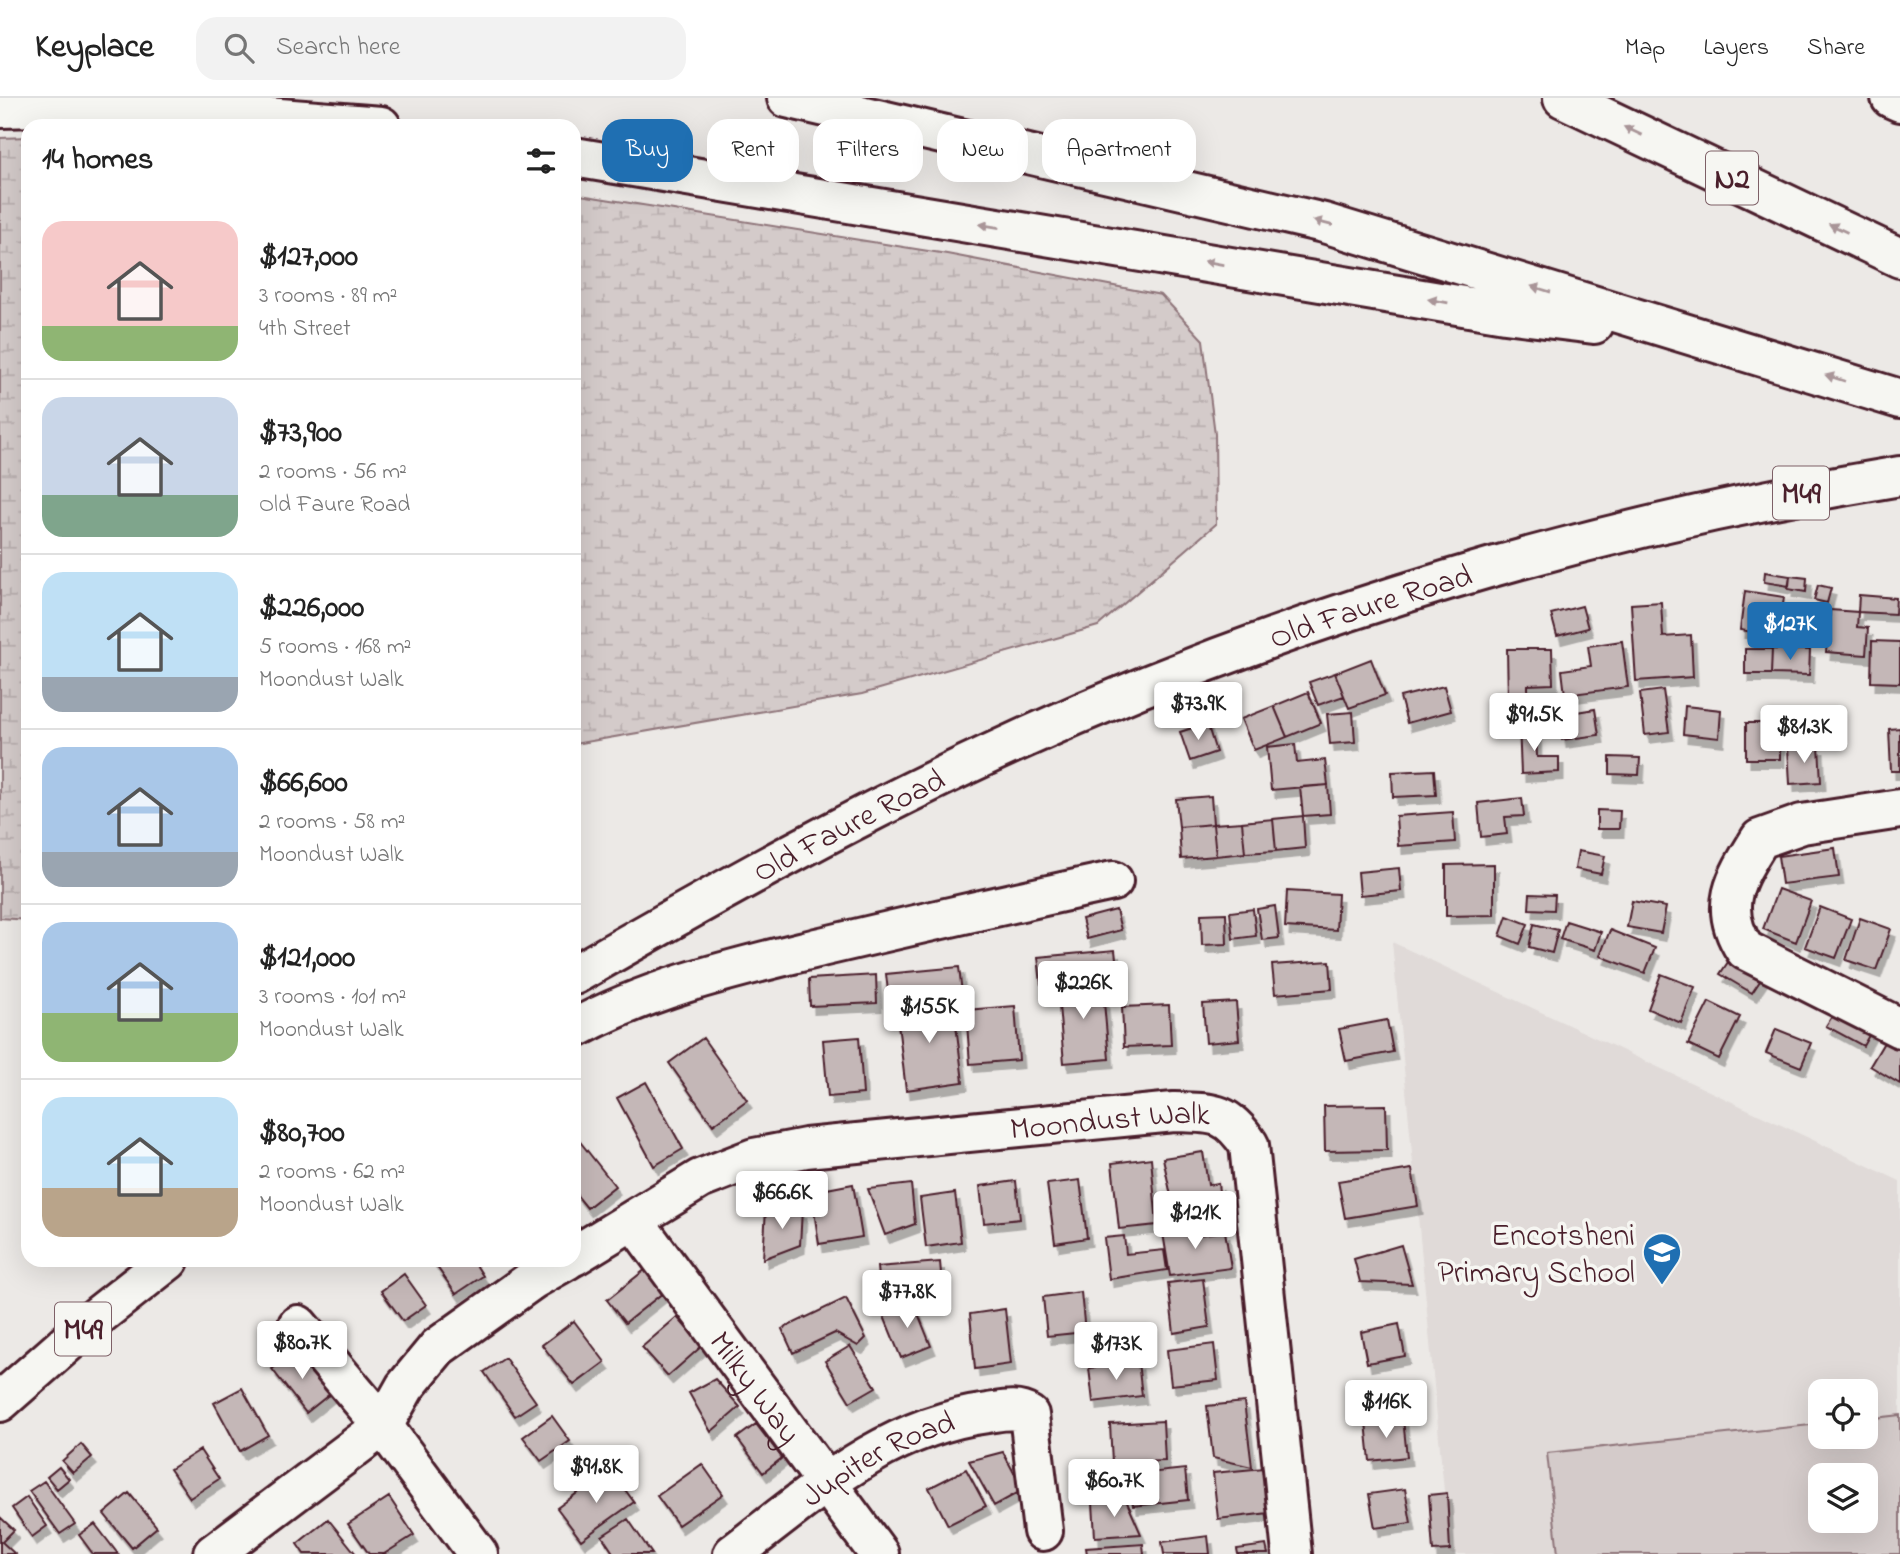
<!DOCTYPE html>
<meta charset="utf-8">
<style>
:root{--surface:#fff;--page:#f2f2f2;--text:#222;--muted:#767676;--line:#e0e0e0;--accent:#1f6fb2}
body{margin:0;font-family:"Indie Flower",sans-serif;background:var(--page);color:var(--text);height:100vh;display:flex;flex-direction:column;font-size:26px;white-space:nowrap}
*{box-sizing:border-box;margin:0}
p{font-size:23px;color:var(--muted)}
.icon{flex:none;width:38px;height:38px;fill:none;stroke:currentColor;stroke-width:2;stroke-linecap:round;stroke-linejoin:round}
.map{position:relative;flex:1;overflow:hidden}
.sheet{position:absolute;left:21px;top:21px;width:560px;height:1148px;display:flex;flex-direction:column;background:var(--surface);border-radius:21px;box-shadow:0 7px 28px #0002}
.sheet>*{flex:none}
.hud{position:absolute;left:602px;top:21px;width:665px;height:63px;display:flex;gap:14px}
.controls{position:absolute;left:1808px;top:1281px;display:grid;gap:14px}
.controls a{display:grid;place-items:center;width:70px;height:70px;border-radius:14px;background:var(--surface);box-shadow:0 7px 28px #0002;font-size:35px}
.price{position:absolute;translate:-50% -60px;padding:0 16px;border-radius:7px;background:#fff;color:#222;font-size:23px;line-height:46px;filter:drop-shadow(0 2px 4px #0008)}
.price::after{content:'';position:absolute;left:50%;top:42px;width:21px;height:16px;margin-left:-10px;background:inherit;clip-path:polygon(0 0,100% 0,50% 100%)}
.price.on{background:var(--accent);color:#fff}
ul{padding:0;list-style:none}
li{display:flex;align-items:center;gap:21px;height:175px;padding:0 21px}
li+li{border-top:2px solid var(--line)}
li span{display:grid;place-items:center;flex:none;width:196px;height:140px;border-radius:21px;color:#555}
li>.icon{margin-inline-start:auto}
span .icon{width:84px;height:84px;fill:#fffc;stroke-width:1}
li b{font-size:30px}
h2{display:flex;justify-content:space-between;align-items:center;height:84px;padding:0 21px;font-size:30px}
.chip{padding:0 24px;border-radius:21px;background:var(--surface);box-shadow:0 7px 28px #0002;font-size:24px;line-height:63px}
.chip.on{background:var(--accent);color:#fff}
header{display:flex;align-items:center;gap:42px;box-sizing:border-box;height:98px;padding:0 35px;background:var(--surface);border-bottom:2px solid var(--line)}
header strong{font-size:33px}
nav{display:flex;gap:38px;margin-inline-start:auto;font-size:24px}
.search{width:490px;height:63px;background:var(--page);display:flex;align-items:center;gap:18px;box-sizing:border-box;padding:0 24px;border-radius:21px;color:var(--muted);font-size:26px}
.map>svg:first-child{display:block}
.built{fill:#e0dad8;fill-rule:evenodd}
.wetland{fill:url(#wetland-marsh);stroke:#8f757a;stroke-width:2}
.pitch{fill:#d4cbca;stroke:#8f757a;stroke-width:2;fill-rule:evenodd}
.building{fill:#c4b7b7;stroke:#4a1f2b;stroke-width:2;filter:url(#shadow)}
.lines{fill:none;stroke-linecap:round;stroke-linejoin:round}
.minor-casing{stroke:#4a1f2b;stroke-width:44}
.major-casing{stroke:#4a1f2b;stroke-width:44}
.highway-casing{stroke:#4a1f2b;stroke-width:44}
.minor{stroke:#f6f6f2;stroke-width:38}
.major{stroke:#f6f6f2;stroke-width:38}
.highway{stroke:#f6f6f2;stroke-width:38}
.oneway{fill:#a99598}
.labels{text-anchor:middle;stroke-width:7;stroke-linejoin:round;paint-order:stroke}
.shield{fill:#f6f6f2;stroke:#7e6067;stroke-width:2}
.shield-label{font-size:30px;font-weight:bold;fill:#4a1f2b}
.street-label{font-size:32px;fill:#4a1f2b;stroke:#f6f6f2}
.poi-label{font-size:32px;fill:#4a1f2b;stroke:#f6f6f2;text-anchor:end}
</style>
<header>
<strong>Keyplace</strong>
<div class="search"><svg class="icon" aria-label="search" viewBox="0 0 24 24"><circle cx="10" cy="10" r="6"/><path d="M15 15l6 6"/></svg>Search here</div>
<nav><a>Map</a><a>Layers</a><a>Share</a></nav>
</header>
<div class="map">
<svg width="1900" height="1456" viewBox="0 0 1900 1456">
<defs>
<pattern id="wetland-marsh" width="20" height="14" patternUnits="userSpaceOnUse" patternTransform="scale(1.75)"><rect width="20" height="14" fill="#d4cbca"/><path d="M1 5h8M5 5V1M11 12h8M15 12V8" fill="none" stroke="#b8aeae"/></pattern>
<filter id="shadow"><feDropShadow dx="4.5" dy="8" stdDeviation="0" flood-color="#0004"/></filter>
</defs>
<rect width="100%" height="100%" fill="#ece9e6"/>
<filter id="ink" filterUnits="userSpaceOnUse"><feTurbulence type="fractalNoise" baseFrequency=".0143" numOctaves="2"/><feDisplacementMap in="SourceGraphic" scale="14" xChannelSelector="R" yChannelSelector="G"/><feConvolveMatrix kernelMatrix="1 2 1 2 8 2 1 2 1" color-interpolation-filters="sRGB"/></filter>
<g filter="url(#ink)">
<path class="built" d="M1392 844 1900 1083V1456H1450ZM1820 1293H1866V1339H1820ZM1820 1377H1866V1423H1820Z"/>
<path class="wetland" d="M28 39V822L0 820V40Z
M574 96 947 156 1161 197 1203 242 1215 336 1216 426 1098 528 862 596 574 646Z"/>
<path class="pitch" d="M1900 1317V1456H1558L1547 1355 1820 1326V1339H1866V1321ZM1820 1377H1866V1423H1820Z"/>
<path class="building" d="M1765 474 1790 478 1789 488 1764 484Z
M1790 478 1807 480 1806 494 1788 491Z
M1818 487 1831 490 1827 505 1814 502Z
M1745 493 1784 499 1779 538 1740 532Z
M1859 497 1896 500 1895 516 1858 514Z
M1661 504 1663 539 1691 537 1693 579 1636 583 1631 506Z
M1582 508 1588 530 1557 538 1551 516Z
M1830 512 1858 514 1857 529 1868 530 1866 557 1826 554Z
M1622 543 1628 589 1565 597 1562 572 1591 568 1588 548Z
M1872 543 1900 544V585L1871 584Z
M1507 551H1552L1553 586 1528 587V602H1508Z
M1745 551H1772L1771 576H1745Z
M1772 551 1810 552 1809 577 1771 576Z
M1371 561 1385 597 1349 610 1335 575Z
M1335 575 1344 598 1318 607 1309 584Z
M1444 588 1451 613 1407 625 1400 599Z
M1663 592 1669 634 1645 637 1640 595Z
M1308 594 1321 625 1287 639 1274 608Z
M1274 608 1287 639 1254 652 1241 621Z
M1685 608 1721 612 1719 640 1683 636Z
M1595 611 1599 637 1562 642 1558 617Z
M1353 614 1355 644 1330 646 1327 616Z
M1207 625 1216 654 1190 663 1180 634Z
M1519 625H1536L1537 659H1559V674L1521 676Z
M1746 625H1780V661H1746Z
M1900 630V673H1891L1889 631Z
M1295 646 1297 665 1325 662 1328 687 1271 692 1267 649Z
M1819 648 1821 684 1790 686 1788 649Z
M1610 659 1640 660 1639 677 1610 676Z
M1434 672 1436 697 1393 699 1392 674Z
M1328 687 1330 716 1303 718 1300 689Z
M1211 698 1213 726 1179 729 1176 701Z
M1522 700 1524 718 1505 719 1507 736 1481 739 1478 705Z
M1597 712 1620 713 1619 731H1597Z
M1453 714 1455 744 1398 748 1396 718Z
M1303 718 1305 750 1276 753 1273 721Z
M1273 721 1276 753 1245 755 1242 724Z
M1242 724 1245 755 1216 758 1213 726Z
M1213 726 1216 758 1181 761 1179 729Z
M1835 750 1839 779 1782 786 1778 758Z
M1578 753 1605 758 1601 776 1575 771Z
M1494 766V817L1446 818V767Z
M1399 770 1401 793 1360 797 1358 774Z
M1778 791 1811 803 1796 844 1763 831Z
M1287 793 1338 796 1336 832 1285 829Z
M1530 796 1555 797 1554 812 1529 811Z
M1632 803 1666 809 1661 835 1627 829Z
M1275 808 1279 840 1262 842 1257 811Z
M1820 809 1851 821 1836 860 1805 849Z
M1253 811 1256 838 1233 841 1230 814Z
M1116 812 1121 832 1087 841 1082 821Z
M1226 815 1227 846 1202 847 1201 816Z
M1507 818 1528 826 1520 846 1500 838Z
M1860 820 1891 831 1876 872 1846 862Z
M1566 823 1601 834 1595 852 1560 841Z
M1534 826 1558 832 1552 855 1529 849Z
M1610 832 1655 850 1645 875 1600 858Z
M1115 852 1118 879 1041 886 1038 859Z
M1732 858 1764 877 1752 895 1720 876Z
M1330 863 1332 891 1275 896 1272 867Z
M959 869 962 895 889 902 886 876Z
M1661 876 1695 889 1681 925 1648 911Z
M876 877 877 905 810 908 809 881Z
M1102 881 1109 961 1064 965 1057 885Z
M953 902 963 984 906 992 896 909Z
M1236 904 1239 942 1206 945 1203 906Z
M1709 904 1740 919 1719 961 1688 946Z
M1169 907 1171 947 1124 949 1122 909Z
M1015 908 1019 962 970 966 966 912Z
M1836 912 1872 932 1863 948 1826 928Z
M1387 922 1393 954 1346 963 1339 931Z
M1776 931 1811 945 1801 969 1766 955Z
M1889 936 1900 943V986L1870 968Z
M859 939 863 996 828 999 823 942Z
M703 940 747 1002 713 1027 669 965Z
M646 984 683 1051 654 1068 617 1000Z
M1386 1007 1387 1052 1325 1053 1324 1008Z
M574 1036 615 1088 587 1110 574 1094Z
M1203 1054 1208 1087 1218 1085 1221 1111 1175 1117 1163 1060Z
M1151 1060 1157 1127 1119 1131 1112 1065Z
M1412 1071 1418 1108 1345 1120 1338 1083Z
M1080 1082 1087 1140 1055 1145 1047 1086Z
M1016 1083 1020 1121 984 1125 980 1088Z
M853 1086 862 1139 819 1146 811 1094Z
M911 1086 915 1126 885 1137 868 1091Z
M955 1095 961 1144 926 1149 920 1100Z
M766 1110 802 1112 800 1147 763 1161Z
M1188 1126 1190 1138 1225 1133 1231 1170 1170 1178 1162 1129Z
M1124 1138 1126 1156 1164 1152 1167 1172 1109 1181 1104 1140Z
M1401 1147 1412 1186 1360 1184 1354 1161Z
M432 1162H473L483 1178 456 1196Z
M940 1164 943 1197 880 1202 877 1169Z
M651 1167 669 1190 625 1225 607 1202Z
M404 1176 426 1207 403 1223 381 1193Z
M1203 1181 1209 1229 1174 1235 1168 1185Z
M1081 1194 1085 1234 1047 1238 1043 1199Z
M846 1200 866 1240 858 1248 835 1235 793 1255 782 1231Z
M913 1203 931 1248 901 1260 883 1216Z
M1005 1211 1011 1266 975 1271 970 1216Z
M677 1219 702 1248 668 1278 642 1249Z
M574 1223 605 1264 574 1287 542 1247Z
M1399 1226 1405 1258 1367 1265 1361 1234Z
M1214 1246 1218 1282 1171 1287 1167 1252Z
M850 1248 876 1289 850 1304 825 1263Z
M298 1252 331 1295 306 1315 272 1271Z
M505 1260 536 1304 515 1318 484 1274Z
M1138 1264 1142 1298 1093 1304 1089 1270Z
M715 1281 740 1309 711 1334 689 1295Z
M242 1290 268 1337 240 1353 214 1305Z
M1244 1304 1252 1369 1213 1360 1207 1308Z
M552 1318 570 1343 541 1363 523 1339Z
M1403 1321 1407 1359 1370 1363 1366 1324Z
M1163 1323 1165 1363 1112 1365 1110 1326Z
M756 1326 782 1360 763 1375 737 1340Z
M81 1346 92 1359 73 1375 62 1363Z
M200 1352 219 1381 190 1400 170 1371Z
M1003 1354 1023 1392 994 1408 969 1363Z
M702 1366 723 1396 678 1427 657 1398Z
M59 1369 69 1381 57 1391 47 1379Z
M1264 1370 1269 1415 1218 1421 1213 1375Z
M610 1371 634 1404 581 1442 557 1410Z
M966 1371 986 1408 948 1427 929 1390Z
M1185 1371 1188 1402 1133 1408 1129 1377Z
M44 1383 75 1426 60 1436 29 1393Z
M1405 1391 1411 1425 1375 1430 1369 1396Z
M129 1395 157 1429 132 1450 104 1416Z
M1447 1395 1450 1452 1433 1453 1429 1397Z
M27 1399 47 1428 32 1439 12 1410Z
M389 1399 414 1437 384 1456H369L348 1426Z
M1126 1402 1141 1436 1095 1439 1093 1405Z
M0 1419 14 1432 2 1444 15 1456H0Z
M328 1421 356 1456H304L297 1446Z
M628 1421 652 1456H614L602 1438Z
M95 1426 118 1456H93L79 1437Z
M1208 1438 1210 1456H1164L1162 1444Z
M1143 1446 1144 1456H1087L1086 1450Z
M1266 1447 1268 1456H1238L1237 1451Z"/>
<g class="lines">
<g class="minor-casing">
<g id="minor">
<path d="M1900 711 1802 726 1760 741C1735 781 1717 809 1745 852L1900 930"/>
<path d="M574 931C651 889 736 870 821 849 918 826 1015 804 1113 783"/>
<path id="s1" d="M634 1123 879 1456"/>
<path id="s2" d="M574 1158 700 1081 754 1060 806 1050 1174 1014C1212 1015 1226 1012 1249 1047L1292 1456"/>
<path d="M298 1227 383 1328 478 1456"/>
<path d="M213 1456 383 1328 405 1289 438 1249 532 1182 567 1162"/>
<path id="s3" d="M733 1456C812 1396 886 1328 988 1315 1002 1313 1017 1309 1029 1317L1043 1433"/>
</g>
</g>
<g class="major-casing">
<g id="major">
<path id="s4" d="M574 877C717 795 861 714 1011 646 1292 517 1595 428 1900 378"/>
<path d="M0 1304 99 1217 169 1162"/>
</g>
</g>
<g class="highway-casing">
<path id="highway" d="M787 0 1324 125 1900 301
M1563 0 1900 160
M1891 0 1900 4
M0 10 115 7 381 28
M574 59 1505 215 1594 226"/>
</g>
<use href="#minor" class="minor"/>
<use href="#major" class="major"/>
<use href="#highway" class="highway"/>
</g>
<defs><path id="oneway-solid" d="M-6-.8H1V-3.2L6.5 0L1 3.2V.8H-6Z" transform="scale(1.75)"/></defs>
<g class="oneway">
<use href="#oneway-solid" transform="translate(1633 33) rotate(-155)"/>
<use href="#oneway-solid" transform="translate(1323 125) rotate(-165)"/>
<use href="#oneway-solid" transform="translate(989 128) rotate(-171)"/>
<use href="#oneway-solid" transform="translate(1838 130) rotate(-155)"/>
<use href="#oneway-solid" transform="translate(1214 165) rotate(-170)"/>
<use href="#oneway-solid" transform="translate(1541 191) rotate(-163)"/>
<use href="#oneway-solid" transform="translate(1438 203) rotate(-170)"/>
<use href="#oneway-solid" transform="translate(1835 280) rotate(-163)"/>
</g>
</g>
<defs>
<g id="school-pin" transform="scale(2.0125)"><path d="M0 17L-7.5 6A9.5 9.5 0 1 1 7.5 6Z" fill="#1f6fb2" stroke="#f6f6f2"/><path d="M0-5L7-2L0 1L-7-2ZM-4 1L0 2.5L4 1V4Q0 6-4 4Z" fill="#fff"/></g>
</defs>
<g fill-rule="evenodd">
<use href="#school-pin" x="1662" y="1154"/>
</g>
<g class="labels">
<g class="shield">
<rect x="1706" y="53.5" width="52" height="53" rx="5"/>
<rect x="1773" y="368.5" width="56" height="53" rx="5"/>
<rect x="55" y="1204.5" width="56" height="53" rx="5"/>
</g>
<g class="shield-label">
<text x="1732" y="90">N2</text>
<text x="1801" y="405">M49</text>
<text x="83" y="1241">M49</text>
</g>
<g class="street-label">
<text dy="11" stroke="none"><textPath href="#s4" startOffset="880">Old Faure Road</textPath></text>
<text dy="11" stroke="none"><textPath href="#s4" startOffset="313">Old Faure Road</textPath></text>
<text dy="11" stroke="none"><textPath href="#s2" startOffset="564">Moondust Walk</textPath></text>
<text dy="11" stroke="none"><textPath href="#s1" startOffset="206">Milky Way</textPath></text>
<text dy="11" stroke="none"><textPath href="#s3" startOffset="175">Jupiter Road</textPath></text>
</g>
<g class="poi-label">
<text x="1635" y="1147">Encotsheni<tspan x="1635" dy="37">Primary School</tspan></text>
</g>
</g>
</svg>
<div class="controls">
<a><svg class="icon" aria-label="locate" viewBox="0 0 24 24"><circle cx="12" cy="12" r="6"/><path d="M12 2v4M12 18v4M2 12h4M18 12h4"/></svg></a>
<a><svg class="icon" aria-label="layers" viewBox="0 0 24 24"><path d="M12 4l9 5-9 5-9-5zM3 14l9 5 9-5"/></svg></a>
</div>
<b class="price on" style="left:1790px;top:564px">$127K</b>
<b class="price" style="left:1198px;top:644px">$73.9K</b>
<b class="price" style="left:1534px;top:655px">$91.5K</b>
<b class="price" style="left:1804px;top:667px">$81.3K</b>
<b class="price" style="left:1083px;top:923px">$226K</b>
<b class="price" style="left:929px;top:947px">$155K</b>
<b class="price" style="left:782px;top:1133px">$66.6K</b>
<b class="price" style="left:1195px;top:1153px">$121K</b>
<b class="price" style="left:907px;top:1232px">$77.8K</b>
<b class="price" style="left:302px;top:1283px">$80.7K</b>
<b class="price" style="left:1116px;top:1284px">$173K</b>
<b class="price" style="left:1386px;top:1342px">$116K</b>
<b class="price" style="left:596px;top:1407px">$91.8K</b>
<b class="price" style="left:1114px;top:1421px">$60.7K</b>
<div class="hud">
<a class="chip on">Buy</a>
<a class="chip">Rent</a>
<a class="chip">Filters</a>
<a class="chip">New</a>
<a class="chip">Apartment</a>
</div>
<section class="sheet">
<h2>14 homes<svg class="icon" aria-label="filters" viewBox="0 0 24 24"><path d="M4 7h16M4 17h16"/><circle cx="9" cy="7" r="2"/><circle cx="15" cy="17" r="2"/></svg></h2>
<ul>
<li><span style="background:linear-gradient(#f6c9c9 75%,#8fb573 0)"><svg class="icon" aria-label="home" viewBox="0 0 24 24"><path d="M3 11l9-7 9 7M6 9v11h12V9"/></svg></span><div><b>$127,000</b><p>3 rooms · 89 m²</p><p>4th Street</p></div></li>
<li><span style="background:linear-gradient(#c9d6e8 70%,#7fa58c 0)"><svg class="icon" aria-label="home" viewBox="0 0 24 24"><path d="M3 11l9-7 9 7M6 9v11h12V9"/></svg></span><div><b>$73,900</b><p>2 rooms · 56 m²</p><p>Old Faure Road</p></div></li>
<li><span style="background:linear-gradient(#bfe0f5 75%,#9aa5b1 0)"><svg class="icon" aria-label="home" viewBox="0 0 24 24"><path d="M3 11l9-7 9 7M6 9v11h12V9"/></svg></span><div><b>$226,000</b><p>5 rooms · 168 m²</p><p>Moondust Walk</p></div></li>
<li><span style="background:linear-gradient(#a9c7e8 75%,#9aa5b1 0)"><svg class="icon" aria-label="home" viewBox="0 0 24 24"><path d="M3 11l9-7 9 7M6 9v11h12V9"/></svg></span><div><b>$66,600</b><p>2 rooms · 58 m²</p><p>Moondust Walk</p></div></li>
<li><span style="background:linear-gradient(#a9c7e8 65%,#8fb573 0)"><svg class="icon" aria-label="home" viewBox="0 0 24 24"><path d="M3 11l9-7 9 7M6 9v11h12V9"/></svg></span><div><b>$121,000</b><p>3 rooms · 101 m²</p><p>Moondust Walk</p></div></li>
<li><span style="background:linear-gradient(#bfe0f5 65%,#b9a48a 0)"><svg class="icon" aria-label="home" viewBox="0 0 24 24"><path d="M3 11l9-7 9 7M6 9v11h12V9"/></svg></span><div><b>$80,700</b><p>2 rooms · 62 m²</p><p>Moondust Walk</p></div></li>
</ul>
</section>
</div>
